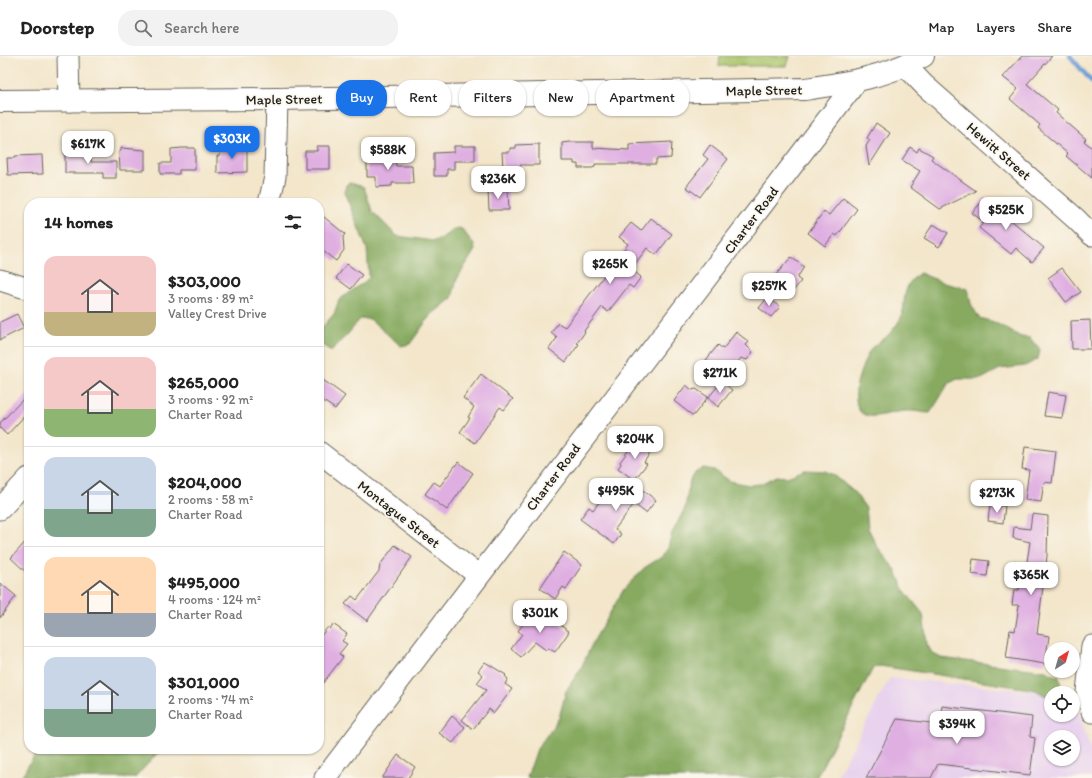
<!DOCTYPE html>
<meta charset="utf-8">
<style>
:root{--surface:#fff;--page:#f2f2f2;--text:#222;--muted:#767676;--line:#e0e0e0;--accent:#1a73e8}
body{margin:0;font-family:Itim,sans-serif;background:var(--page);color:var(--text);height:100vh;display:flex;flex-direction:column;font-size:15px;white-space:nowrap}
*{box-sizing:border-box;margin:0}
p{font-size:13px;color:var(--muted)}
.icon{flex:none;width:22px;height:22px;fill:none;stroke:currentColor;stroke-width:2;stroke-linecap:round;stroke-linejoin:round}
.map{position:relative;flex:1;overflow:hidden}
.panel{position:absolute;left:24px;top:142px;width:300px;height:556px;display:flex;flex-direction:column;background:var(--surface);border-radius:16px;box-shadow:0 1px 3px #0004}
.panel>*{flex:none}
.banner{position:absolute;left:336px;top:24px;width:380px;height:36px;display:flex;gap:8px}
.needle{width:26px;rotate:37deg}
.controls{position:absolute;left:1044px;top:586px;display:grid;gap:8px}
.controls a{display:grid;place-items:center;width:36px;height:36px;border-radius:50%;background:var(--surface);box-shadow:0 1px 3px #0004;font-size:20px}
.price{position:absolute;translate:-50% -34px;padding:0 9px;border-radius:8px;background:#fff;color:#222;font-size:13px;line-height:26px;filter:drop-shadow(0 1px 2px #0008)}
.price::after{content:'';position:absolute;left:50%;top:24px;width:12px;height:9px;margin-left:-6px;background:inherit;clip-path:polygon(0 0,100% 0,50% 100%)}
.price.active{background:var(--accent);color:#fff}
ul{padding:0;list-style:none}
li{display:flex;align-items:center;gap:12px;height:100px;padding:0 20px}
li+li{border-top:1px solid var(--line)}
li span{display:grid;place-items:center;flex:none;width:112px;height:80px;border-radius:12px;color:#555}
li>.icon{margin-inline-start:auto}
span .icon{width:48px;height:48px;fill:#fffc;stroke-width:1}
li b{font-size:17px}
h2{display:flex;justify-content:space-between;align-items:center;height:48px;padding:0 20px;font-size:17px}
.pill{padding:0 14px;border-radius:16px;background:var(--surface);box-shadow:0 1px 3px #0004;font-size:14px;line-height:36px}
.pill.active{background:var(--accent);color:#fff}
header{display:flex;align-items:center;gap:24px;box-sizing:border-box;height:56px;padding:0 20px;background:var(--surface);border-bottom:1px solid var(--line)}
header strong{font-size:19px}
nav{display:flex;gap:22px;margin-inline-start:auto;font-size:14px}
.search{width:280px;height:36px;background:var(--page);display:flex;align-items:center;gap:10px;box-sizing:border-box;padding:0 14px;border-radius:16px;color:var(--muted);font-size:15px}
.map>svg:first-child{display:block}
.built{fill:#e8d2ee;fill-rule:evenodd}
.green{fill:#aac56c;stroke:#637044}
.forest{fill:#87aa60;stroke:#52633e}
.lines{fill:none;stroke-linecap:round;stroke-linejoin:round}
.stream{stroke:#6b9cd5;stroke-width:4.5}
.building{fill:#dfafe2}
.minor-casing{stroke:#676359;stroke-width:23}
.major-casing{stroke:#676359;stroke-width:24}
.minor{stroke:#fff;stroke-width:21}
.major{stroke:#fff;stroke-width:22}
.labels{text-anchor:middle;stroke-width:3.5;stroke-linejoin:round;paint-order:stroke}
.street-label{font-size:14px;fill:#1c1c1c;stroke:#fbf7ec}
</style>
<header>
<strong>Doorstep</strong>
<div class="search"><svg class="icon" aria-label="search" viewBox="0 0 24 24"><circle cx="10" cy="10" r="6"/><path d="M15 15l6 6"/></svg>Search here</div>
<nav><a>Map</a><a>Layers</a><a>Share</a></nav>
</header>
<div class="map">
<svg width="1092" height="722" viewBox="0 0 1092 722">
<rect width="100%" height="100%" fill="#fbf7ec"/>
<filter id="ink" filterUnits="userSpaceOnUse"><feTurbulence type="fractalNoise" baseFrequency=".025" numOctaves="2"/><feDisplacementMap in="SourceGraphic" scale="8" xChannelSelector="R" yChannelSelector="G"/><feConvolveMatrix kernelMatrix="1 2 1 2 8 2 1 2 1" color-interpolation-filters="sRGB"/></filter>
<filter id="wash" filterUnits="userSpaceOnUse"><feTurbulence type="fractalNoise" baseFrequency=".012" numOctaves="4" result="noise"/><feDisplacementMap in="SourceGraphic" scale="16" xChannelSelector="R" yChannelSelector="G"/><feGaussianBlur stdDeviation="0.9" result="paint"/><feColorMatrix in="noise" values="0 0 0 0 0 0 0 0 0 0 0 0 0 0 0 0 0 1.4 0 .05"/><feComposite in="paint" operator="in"/></filter>
<g filter="url(#wash)">
<rect width="100%" height="100%" fill="#f3e6cb"/>
<path class="built" d="M890 622 1053 637H1051V659H1073V639L1092 697V722H836ZM1051 681H1073V703H1051Z"/>
<path class="green" d="M720 0H790L787 10H719Z"/>
<path class="forest" d="M350 127 364 131 372 155 397 180 433 185 442 182 453 173 458 172 462 173 474 189 475 194 457 223 452 242 430 260 410 288 401 290 370 263H360L348 278 331 295 319 287V275L334 258 339 244 358 230 363 228 369 221 367 193 345 138 346 129Z
M920 217 944 227 968 233 971 248 979 262 994 266 1021 281 1030 282 1040 294 1038 303 1025 310 1000 313 981 323H957L948 328 938 345 930 357C922 357 913 354 905 355 881 357 853 374 856 333 857 324 865 301 871 293 874 288 881 286 885 282 890 278 895 271 899 265 909 250 897 232 920 217Z
M704 412 714 414 730 425 749 429 760 428 777 420 787 421 805 414 825 415 834 419 854 436 866 452 868 472 877 490 896 515 904 534 923 558 927 588 932 597 941 602 1046 615 1059 621 1062 636 1051 637V640L1044 639 1036 634 880 610 875 611 872 614 816 722H527L537 693 559 662 566 635 581 612 593 586 624 533 644 512 660 502 667 495 672 477 685 452 690 424 696 416Z
M39 693H161L135 722H20Z"/>
<g class="lines">
<path class="stream" d="M1070 0 1092 26"/>
</g>
<g id="blocks">
<path class="building" d="M1022 0H1052L1027 28 1058 54 1056 57 1086 83 1084 85 1092 92V122L1066 100 1068 98 1038 72 1040 69 1010 43 1018 33 1003 21Z
M876 67 890 77 869 110 866 90 870 84 867 82Z
M569 86H593V92L629 94V88L672 86 671 102 656 103V108H595V111L592 112H578V108H574V105H562V87Z
M539 88V109H520V117H508V111H503L502 96H510V92H516V89Z
M710 89 728 103 700 141 686 131 708 103 703 99Z
M317 90H330V113H305V95H317Z
M454 90H475V105H454V113H447V120H434V97L454 96Z
M247 91V116L217 117V100H220V92Z
M910 91 917 96 919 92 933 100 931 103 976 135 940 153 910 131 920 115 902 104Z
M121 92 145 94V114H120L119 95H121Z
M182 92H195V114H179V118H160V107H171V93Z
M65 95H91V106H116V122H103V117H65Z
M380 98 381 100H395L396 110H412L413 127H392V130L376 131V121H367V100L368 99Z
M42 99 43 118 8 119 7 102H15V100Z
M488 134H508L509 154H489Z
M843 142 857 153 837 180 834 178 825 190 808 177 824 155 829 159Z
M985 142 1044 192 1032 206 1016 192 1011 198 979 172 984 166 972 157Z
M319 157 345 178 343 181 344 194 336 205 319 192Z
M651 162 672 178 656 199 647 192 631 213 641 221 633 232 629 229 608 256 602 251 584 275 585 276 577 287 579 288 566 306 549 293 557 282 551 277 558 267 565 271 628 188 619 181 631 167 641 175Z
M933 168 948 177 939 191 924 182Z
M791 201 804 211 797 222 801 225 794 234 789 230 787 233 775 224 777 221 775 220Z
M347 208 362 219 351 233 336 222Z
M1062 212 1081 236 1066 246 1048 222Z
M768 241 780 251 771 261 759 252Z
M17 258 24 272 0 284V266Z
M1090 264 1091 293H1072L1071 265Z
M736 276 749 286 746 289 753 296 747 304 741 302 726 321 706 304 718 289 723 293Z
M481 318 513 343 504 354 500 351 475 387 460 376 470 362 468 361 474 351 463 342Z
M319 321 345 340 335 353 319 342Z
M722 325 732 334 718 351 708 342Z
M686 329 692 334 696 333 708 341 693 360 674 345Z
M1048 336 1066 339 1062 362 1044 360Z
M29 337V355L7 379 0 372V367Z
M636 384 651 396 644 406 647 408 634 424 618 412 621 408 620 406Z
M1025 391 1056 395 1052 427 1044 426 1041 446 1025 444 1029 414 1022 413Z
M458 406 473 417 447 454 425 438 434 426 440 430Z
M632 426 656 444 646 457 634 448 615 473 621 478 614 488 580 463 589 451 593 454 604 440 615 449Z
M990 449 1005 450 1003 467 988 465Z
M1032 458 1048 460 1047 500 1037 578 1049 580 1045 608 1006 602 1010 574 1015 575 1019 549H1012L1014 534H1019L1022 512H1026L1030 486 1013 482 1014 471 1030 473Z
M29 482V519L11 502Z
M395 489 412 501 367 565 345 548 352 540 357 544 379 515 380 509Z
M564 496 582 509 566 533 563 531 555 543 540 532Z
M973 503 989 505 987 520 971 518Z
M0 527 16 540 0 562Z
M540 552 569 576 555 596 548 592 546 594 535 586 521 601 511 593 522 578 518 575 529 560 533 562Z
M333 568 347 578 342 585 347 588 339 598 343 601 319 632V582L328 571 330 573Z
M485 606 506 619 505 620 508 623 505 628 512 633 494 657 489 653 473 673 462 664 486 634 477 627 483 619 478 615Z
M942 650 1032 661 1030 681 1035 682 1030 719 938 708 931 722H866L897 663 940 668Z
M452 660 465 671 453 687 439 677Z
M398 699 415 711 408 722H382Z"/>
</g>
</g>
<g filter="url(#ink)">
<use href="#blocks" fill-opacity="0" stroke="#676359" stroke-width="1"/>
<g class="lines">
<g class="minor-casing">
<path id="minor" d="M68 0 69 45
M906 10 924 29 1076 163 1092 179
M269 147 275 121 277 43
M0 224 29 233
M319 396 478 519
M0 453 29 422
M1092 590 1087 636 1092 656
M325 722 856 26"/>
</g>
<g class="major-casing">
<path id="major" d="M0 45 277 43 805 33C846 27 887 21 923 0"/>
</g>
<use href="#minor" class="minor"/>
<use href="#major" class="major"/>
</g>
</g>
<g class="labels">
<g class="street-label">
<text transform="translate(764 34) rotate(-1)" y="5">Maple Street</text>
<text transform="translate(284 43) rotate(-1)" y="5">Maple Street</text>
<text transform="translate(999 95) rotate(41)" y="5">Hewitt Street</text>
<text transform="translate(751 164) rotate(-53)" y="5">Charter Road</text>
<text transform="translate(553 421) rotate(-53)" y="5">Charter Road</text>
<text transform="translate(399 458) rotate(38)" y="5">Montague Street</text>
</g>
</g>
</svg>
<div class="controls">
<a><svg class="needle" viewBox="-14 -14 28 28"><path d="M0-13l5 13h-10z" fill="#e53935"/><path d="M0 13l5-13h-10z" fill="#767676"/></svg></a>
<a><svg class="icon" aria-label="locate" viewBox="0 0 24 24"><circle cx="12" cy="12" r="6"/><path d="M12 2v4M12 18v4M2 12h4M18 12h4"/></svg></a>
<a><svg class="icon" aria-label="layers" viewBox="0 0 24 24"><path d="M12 4l9 5-9 5-9-5zM3 14l9 5 9-5"/></svg></a>
</div>
<b class="price active" style="left:232px;top:104px">$303K</b>
<b class="price" style="left:88px;top:109px">$617K</b>
<b class="price" style="left:388px;top:115px">$588K</b>
<b class="price" style="left:498px;top:144px">$236K</b>
<b class="price" style="left:1006px;top:175px">$525K</b>
<b class="price" style="left:610px;top:229px">$265K</b>
<b class="price" style="left:769px;top:251px">$257K</b>
<b class="price" style="left:720px;top:338px">$271K</b>
<b class="price" style="left:635px;top:404px">$204K</b>
<b class="price" style="left:616px;top:456px">$495K</b>
<b class="price" style="left:997px;top:458px">$273K</b>
<b class="price" style="left:1031px;top:540px">$365K</b>
<b class="price" style="left:540px;top:578px">$301K</b>
<b class="price" style="left:957px;top:689px">$394K</b>
<div class="banner">
<a class="pill active">Buy</a>
<a class="pill">Rent</a>
<a class="pill">Filters</a>
<a class="pill">New</a>
<a class="pill">Apartment</a>
</div>
<section class="panel">
<h2>14 homes<svg class="icon" aria-label="filters" viewBox="0 0 24 24"><path d="M4 7h16M4 17h16"/><circle cx="9" cy="7" r="2"/><circle cx="15" cy="17" r="2"/></svg></h2>
<ul>
<li><span style="background:linear-gradient(#f6c9c9 70%,#c2b280 0)"><svg class="icon" aria-label="home" viewBox="0 0 24 24"><path d="M3 11l9-7 9 7M6 9v11h12V9"/></svg></span><div><b>$303,000</b><p>3 rooms · 89 m²</p><p>Valley Crest Drive</p></div></li>
<li><span style="background:linear-gradient(#f6c9c9 65%,#8fb573 0)"><svg class="icon" aria-label="home" viewBox="0 0 24 24"><path d="M3 11l9-7 9 7M6 9v11h12V9"/></svg></span><div><b>$265,000</b><p>3 rooms · 92 m²</p><p>Charter Road</p></div></li>
<li><span style="background:linear-gradient(#c9d6e8 65%,#7fa58c 0)"><svg class="icon" aria-label="home" viewBox="0 0 24 24"><path d="M3 11l9-7 9 7M6 9v11h12V9"/></svg></span><div><b>$204,000</b><p>2 rooms · 58 m²</p><p>Charter Road</p></div></li>
<li><span style="background:linear-gradient(#ffd9b3 70%,#9aa5b1 0)"><svg class="icon" aria-label="home" viewBox="0 0 24 24"><path d="M3 11l9-7 9 7M6 9v11h12V9"/></svg></span><div><b>$495,000</b><p>4 rooms · 124 m²</p><p>Charter Road</p></div></li>
<li><span style="background:linear-gradient(#c9d6e8 65%,#7fa58c 0)"><svg class="icon" aria-label="home" viewBox="0 0 24 24"><path d="M3 11l9-7 9 7M6 9v11h12V9"/></svg></span><div><b>$301,000</b><p>2 rooms · 74 m²</p><p>Charter Road</p></div></li>
</ul>
</section>
</div>
